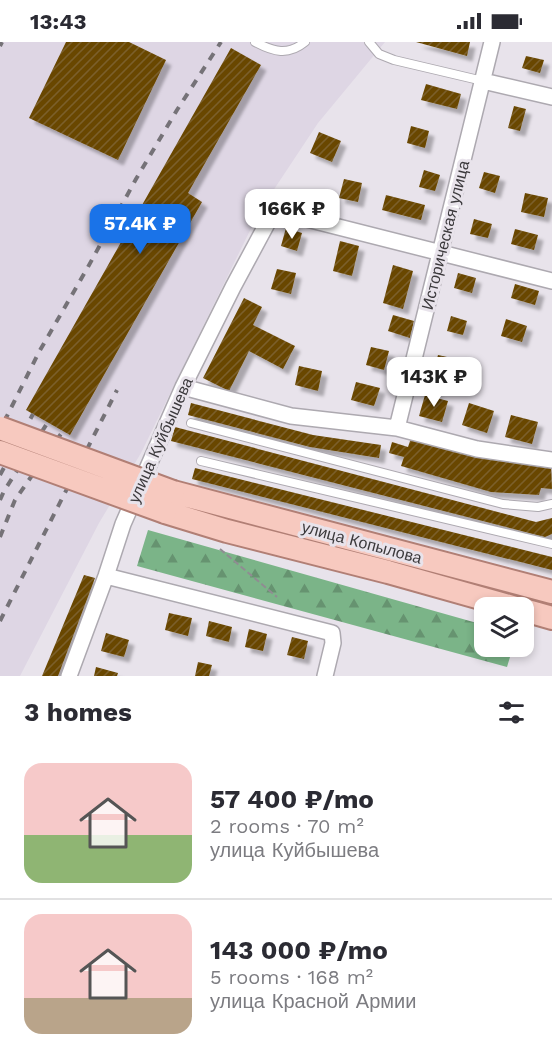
<!DOCTYPE html>
<meta charset="utf-8">
<style>
:root{--surface:#fff;--page:#f2f2f3;--text:#2b2b33;--muted:#7c7c81;--line:#e1e1e2;--accent:#1a73e8}
body{margin:0;font-family:"Work Sans",sans-serif;background:var(--page);color:var(--text);height:100vh;display:flex;flex-direction:column;font-size:22px;white-space:nowrap}
*{box-sizing:border-box;margin:0}
p{font-size:20px;color:var(--muted)}
.icon{flex:none;width:33px;height:33px;fill:none;stroke:currentColor;stroke-width:2;stroke-linecap:round;stroke-linejoin:round}
.map{position:relative;height:634px;overflow:hidden}
.details{display:flex;flex-direction:column;background:var(--surface);flex:1}
.details>*{flex:none}
.buttons{position:absolute;left:474px;top:555px;display:grid;gap:12px}
.buttons a{display:grid;place-items:center;width:60px;height:60px;border-radius:12px;background:var(--surface);box-shadow:0 3px 9px #0003;font-size:30px}
.price{position:absolute;translate:-50% -51px;padding:0 14px;border-radius:12px;background:#fff;color:#222;font-size:20px;line-height:39px;filter:drop-shadow(0 2px 3px #0008)}
.price::after{content:'';position:absolute;left:50%;top:36px;width:18px;height:14px;margin-left:-9px;background:inherit;clip-path:polygon(0 0,100% 0,50% 100%)}
.price.current{background:var(--accent);color:#fff}
ul{padding:0;list-style:none}
li{display:flex;align-items:center;gap:18px;height:150px;padding:0 24px}
li+li{border-top:2px solid var(--line)}
li span{display:grid;place-items:center;flex:none;width:168px;height:120px;border-radius:18px;color:#555}
li>.icon{margin-inline-start:auto}
span .icon{width:72px;height:72px;fill:#fffc;stroke-width:1}
li b{font-size:26px}
h2{display:flex;justify-content:space-between;align-items:center;height:72px;padding:0 24px;font-size:26px}
.status{display:flex;justify-content:space-between;align-items:center;height:42px;padding:0 30px;background:var(--surface);direction:ltr}
.status svg{height:16px;fill:currentColor}
.map>svg:first-child{display:block}
.built{fill:#ded6e4}
.forest{fill:url(#forest-firs)}
.building{fill:url(#building-hatch);filter:url(#shadow)}
.lines{fill:none;stroke-linecap:round;stroke-linejoin:round}
.service-casing{stroke:#ada9b0;stroke-width:10}
.minor-casing{stroke:#ada9b0;stroke-width:18}
.primary-casing{stroke:#b17f75;stroke-width:26}
.path{stroke:#908c92;stroke-width:2;stroke-dasharray:6 3;stroke-linecap:butt}
.service{stroke:#fff;stroke-width:8}
.minor{stroke:#fff;stroke-width:15}
.primary{stroke:#f7c9bf;stroke-width:22}
.rail{stroke:#757277;stroke-width:4;stroke-dasharray:8 8;stroke-linecap:butt}
.primary-bridge-casing{stroke:#b17f75;stroke-width:26;stroke-linecap:butt}
.primary-bridge{stroke:#f7c9bf;stroke-width:22}
.labels{text-anchor:middle;stroke-width:6;stroke-linejoin:round;paint-order:stroke}
.street-label{font-size:16px;fill:#3b393c;stroke:#e8e3eb}
</style>
<div class="status"><b>13:43</b><svg viewBox="0 0 49 12"><path d="M0 12V9h3v3zM5 12V6h3v6zM10 12V3h3v9zM15 12V0h3v12zM26 1h20v11H26zM47 4h2v5h-2z"/></svg></div>
<div class="map">
<svg width="552" height="634" viewBox="0 0 552 634">
<defs>
<pattern id="forest-firs" width="22" height="20" patternUnits="userSpaceOnUse" patternTransform="scale(1.5)"><rect width="22" height="20" fill="#7bb488"/><path d="M5 1l3.5 6h-7zM16 11l3.5 6h-7z" fill="#669370"/></pattern>
<pattern id="building-hatch" width="6" height="6" patternUnits="userSpaceOnUse" patternTransform="scale(1.5)"><rect width="6" height="6" fill="#694705"/><path d="M-1 1l2-2M0 6l6-6M5 7l2-2" fill="none" stroke="#7b602b"/></pattern>
<filter id="shadow"><feDropShadow dx="5.5" dy="5.5" stdDeviation="1.5" flood-color="#0004"/></filter>
</defs>
<rect width="100%" height="100%" fill="#e8e3eb"/>
<path class="built" d="M0 0H385L318 81 259 170 141 411 99 481 20 634H0Z"/>
<path class="forest" d="M148 488 484 583V604L513 605 507 625 137 524Z"/>
<path class="building" d="M66 0H129L166 18 118 118 29 76Z
M416 0H470L467 14Z
M231 6 261 23 188 151 202 160 70 393 26 368Z
M526 14 544 18 540 31 522 26Z
M426 42 461 52 457 67 421 58Z
M514 64 526 67 520 89 508 86Z
M411 84 429 89 425 106 407 101Z
M319 90 341 99 332 120 310 111Z
M424 128 440 133 435 149 419 145Z
M484 130 500 134 495 151 479 146Z
M344 137 362 141 358 160 339 156Z
M525 151 548 156 544 175 521 170Z
M386 153 425 163 421 178 382 168Z
M474 177 492 182 488 196 470 192Z
M286 186 302 191 297 209 281 204Z
M515 187 538 193 534 208 511 202Z
M340 199 359 204 352 234 333 229Z
M393 223 413 229 403 267 383 261Z
M277 227 296 231 291 252 271 247Z
M458 231 476 236 472 251 454 246Z
M515 242 539 249 535 263 511 256Z
M244 256 262 265 253 283 295 304 283 327 249 309 229 349 203 336Z
M393 273 414 279 410 296 388 289Z
M451 274 467 279 463 293 447 289Z
M506 277 527 284 522 300 501 294Z
M371 305 389 309 384 328 366 323Z
M438 313 456 317 451 336 433 331Z
M299 324 322 329 318 349 295 343Z
M356 340 380 346 374 364 351 358Z
M425 353 448 359 442 380 419 374Z
M191 361 313 393 381 403 379 416 310 405 188 373Z
M469 361 494 369 487 391 462 383Z
M511 373 538 380 532 402 505 395Z
M175 385 536 480 552 476V492L545 495 171 399Z
M411 396 474 415 551 423 552 447 541 446 539 453 491 450 401 424 404 415 389 411 392 400 408 405Z
M195 426 552 515V528L192 437Z
M84 533 95 536 58 634H42Z
M169 571 192 576 188 594 165 588Z
M209 579 232 585 229 600 206 594Z
M249 587 267 592 263 609 245 605Z
M106 591 129 598 124 615 101 609Z
M292 595 308 599 304 617 287 613Z
M198 620 212 623 209 634H195Z
M96 625 118 631 117 634H94Z"/>
<g class="lines">
<g class="service-casing">
<path id="service" d="M255 0C274 10 288 14 305 0
M369 0 379 12 394 18 483 39
M191 381 503 462 538 465 552 462
M201 419 552 502"/>
</g>
<g class="minor-casing">
<path id="minor" d="M483 39 552 55
M183 345 291 374 397 386 477 407 552 418
M397 386 492 0
M106 534 332 591 333 601 325 634
M69 634 106 534 123 482 183 345 233 245 269 178 276 174 291 173 552 239"/>
</g>
<g class="primary-casing">
<path id="primary" d="M173 450 552 550
M165 470 227 489 388 530 516 566
M524 568 552 576"/>
</g>
<path class="path" d="M220 507 277 555"/>
<use href="#service" class="service"/>
<use href="#minor" class="minor"/>
<use href="#primary" class="primary"/>
<path class="rail" d="M0 4 2 0
M0 395 4 380 39 310 88 225 136 137 177 68 221 0
M0 433 33 372
M0 458 4 449 48 380
M0 495 15 458 63 389
M0 579 117 348"/>
<g class="primary-bridge-casing">
<path id="primary-bridge" d="M0 386 173 450
M0 410 165 470"/>
</g>
<use href="#primary-bridge" class="primary-bridge"/>
</g>
<g class="labels">
<g class="street-label">
<text transform="translate(445 193) rotate(-76)" y="6">Историческая улица</text>
<text transform="translate(160 398) rotate(-66)" y="6">улица Куйбышева</text>
<text transform="translate(362 500) rotate(15)" y="6">улица Копылова</text>
</g>
</g>
</svg>
<div class="buttons">
<a><svg class="icon" aria-label="layers" viewBox="0 0 24 24"><path d="M12 4l9 5-9 5-9-5zM3 14l9 5 9-5"/></svg></a>
</div>
<b class="price" style="left:292px;top:198px">166K ₽</b>
<b class="price current" style="left:140px;top:213px">57.4K ₽</b>
<b class="price" style="left:434px;top:366px">143K ₽</b>
</div>
<section class="details">
<h2>3 homes<svg class="icon" aria-label="filters" viewBox="0 0 24 24"><path d="M4 7h16M4 17h16"/><circle cx="9" cy="7" r="2"/><circle cx="15" cy="17" r="2"/></svg></h2>
<ul>
<li><span style="background:linear-gradient(#f6c9c9 60%,#8fb573 0)"><svg class="icon" aria-label="home" viewBox="0 0 24 24"><path d="M3 11l9-7 9 7M6 9v11h12V9"/></svg></span><div><b>57 400 ₽/mo</b><p>2 rooms · 70 m²</p><p>улица Куйбышева</p></div></li>
<li><span style="background:linear-gradient(#f6c9c9 70%,#b9a48a 0)"><svg class="icon" aria-label="home" viewBox="0 0 24 24"><path d="M3 11l9-7 9 7M6 9v11h12V9"/></svg></span><div><b>143 000 ₽/mo</b><p>5 rooms · 168 m²</p><p>улица Красной Армии</p></div></li>
</ul>
</section>
